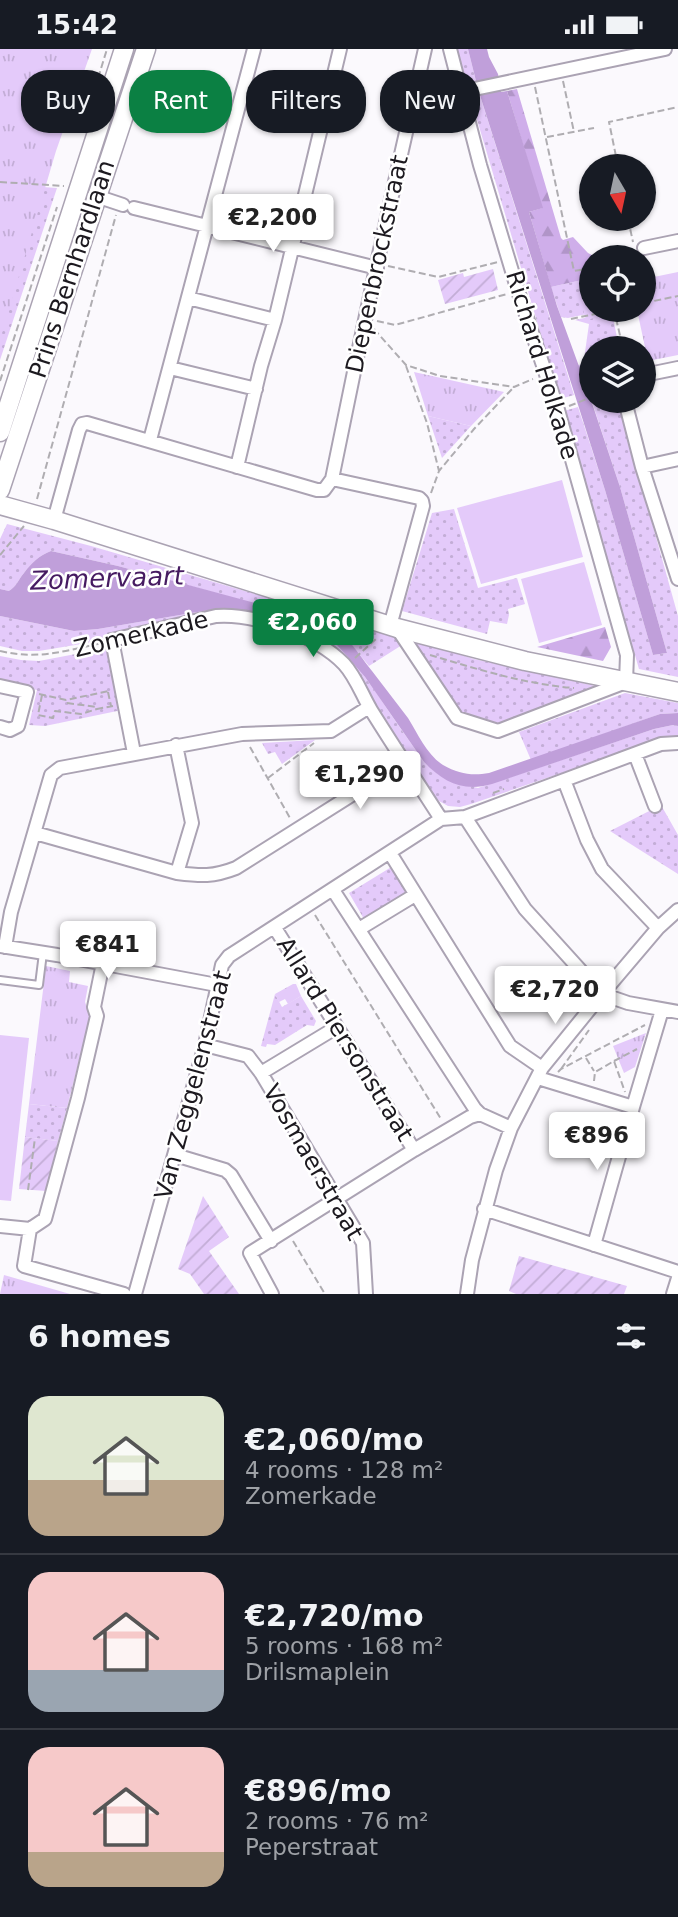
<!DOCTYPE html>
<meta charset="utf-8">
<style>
:root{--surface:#171b24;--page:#20242c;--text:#f1f3f6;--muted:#9ea1a6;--line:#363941;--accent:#0b8043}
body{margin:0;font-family:"DejaVu Sans",sans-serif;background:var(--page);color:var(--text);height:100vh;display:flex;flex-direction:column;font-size:26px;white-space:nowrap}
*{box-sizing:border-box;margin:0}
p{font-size:23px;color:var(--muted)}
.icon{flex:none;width:38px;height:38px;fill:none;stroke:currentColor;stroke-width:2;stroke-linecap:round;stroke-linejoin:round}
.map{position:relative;height:1245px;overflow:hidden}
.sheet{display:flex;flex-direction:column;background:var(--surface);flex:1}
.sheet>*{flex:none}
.top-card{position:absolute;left:21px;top:21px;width:637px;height:63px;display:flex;gap:14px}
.needle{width:46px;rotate:171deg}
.tools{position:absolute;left:579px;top:105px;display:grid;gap:14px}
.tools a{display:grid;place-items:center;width:77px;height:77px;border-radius:50%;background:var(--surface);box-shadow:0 2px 5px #0004;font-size:35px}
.price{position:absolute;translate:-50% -60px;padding:0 16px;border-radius:7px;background:#fff;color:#222;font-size:23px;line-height:46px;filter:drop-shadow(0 2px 4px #0008)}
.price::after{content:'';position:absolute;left:50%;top:42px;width:21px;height:16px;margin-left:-10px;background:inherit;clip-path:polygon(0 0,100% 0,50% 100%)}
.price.selected{background:var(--accent);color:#fff}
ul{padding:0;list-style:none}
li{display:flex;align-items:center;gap:21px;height:175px;padding:0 28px}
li+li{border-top:2px solid var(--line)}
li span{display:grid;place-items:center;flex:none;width:196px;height:140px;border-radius:21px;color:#555}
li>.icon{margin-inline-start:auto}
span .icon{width:84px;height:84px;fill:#fffc;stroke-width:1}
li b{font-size:30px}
h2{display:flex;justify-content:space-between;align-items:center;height:84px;padding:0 28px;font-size:30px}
.pill{padding:0 24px;border-radius:28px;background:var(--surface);box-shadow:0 2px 5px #0004;font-size:24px;line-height:63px}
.pill.selected{background:var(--accent);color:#fff}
.status{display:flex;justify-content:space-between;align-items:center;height:49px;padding:0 35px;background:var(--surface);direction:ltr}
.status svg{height:19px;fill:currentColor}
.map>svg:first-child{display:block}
.grass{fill:url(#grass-dots)}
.forest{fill:url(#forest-firs)}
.park{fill:url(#park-tufts)}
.garden{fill:url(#garden-furrows)}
.pitch{fill:#e4cafa}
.water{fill:#c09fda}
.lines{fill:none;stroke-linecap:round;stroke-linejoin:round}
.lane-casing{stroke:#aba3b3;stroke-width:10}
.street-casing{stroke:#aba3b3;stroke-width:16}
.secondary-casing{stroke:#aba3b3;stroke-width:21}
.path{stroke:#afadb1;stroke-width:2;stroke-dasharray:7 3.5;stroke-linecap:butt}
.lane{stroke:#fff;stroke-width:6}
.street{stroke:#fff;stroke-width:12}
.secondary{stroke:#fff;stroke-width:18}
.labels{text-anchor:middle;stroke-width:5;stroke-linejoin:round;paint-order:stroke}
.street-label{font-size:24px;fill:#1c191f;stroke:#fff}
.water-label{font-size:26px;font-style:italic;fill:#461b61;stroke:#fff}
</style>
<div class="status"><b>15:42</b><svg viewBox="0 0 49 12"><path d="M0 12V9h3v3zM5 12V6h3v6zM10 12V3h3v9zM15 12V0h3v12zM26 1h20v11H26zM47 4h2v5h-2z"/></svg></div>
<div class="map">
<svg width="678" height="1245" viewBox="0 0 678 1245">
<defs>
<pattern id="grass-dots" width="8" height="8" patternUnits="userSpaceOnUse" patternTransform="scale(1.75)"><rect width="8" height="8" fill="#e4cafa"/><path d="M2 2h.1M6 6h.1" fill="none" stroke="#c3add6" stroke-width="1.8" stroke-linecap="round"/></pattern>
<pattern id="forest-firs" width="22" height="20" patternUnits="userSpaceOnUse" patternTransform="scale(1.75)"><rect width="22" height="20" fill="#cfaeea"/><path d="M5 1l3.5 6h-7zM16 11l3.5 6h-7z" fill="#b195c8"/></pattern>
<pattern id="park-tufts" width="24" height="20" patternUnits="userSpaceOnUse" patternTransform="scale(1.75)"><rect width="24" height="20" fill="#e4cafa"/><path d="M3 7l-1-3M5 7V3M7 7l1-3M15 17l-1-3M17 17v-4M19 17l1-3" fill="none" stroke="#c3add6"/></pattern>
<pattern id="garden-furrows" width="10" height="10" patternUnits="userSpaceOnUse" patternTransform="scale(1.75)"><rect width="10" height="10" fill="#e4cafa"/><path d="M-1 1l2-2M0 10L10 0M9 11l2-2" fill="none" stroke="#c3add6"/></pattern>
</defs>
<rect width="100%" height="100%" fill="#fbf9fd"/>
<path class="grass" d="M456 0H468L478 40 574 346 560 350Z
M0 135 57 139 0 311Z
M591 229 592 261H606L568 269 561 268 551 238Z
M612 263 619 299H592L591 309 584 310 589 275 575 271Z
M591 314V345L589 346 578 316Z
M597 352H618L678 567V628L639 620 564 362 578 358 605 441 653 606 667 604 620 438 592 353Z
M428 367 471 377 442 409Z
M454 460 478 539 517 529 525 555 508 560 509 566 507 575 490 572 487 585 402 562 432 464Z
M7 475 91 497 396 586 402 596 369 617 344 587 314 571 118 517 51 502C40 506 31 514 24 524 18 531 17 537 9 542L0 540V490Z
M215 560C249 560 311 575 338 596 352 608 364 627 375 642 391 666 408 690 424 713 442 731 454 734 478 739L654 680 673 676 678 677V690L655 692 471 755 460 758 448 757 439 752 422 729 351 619 287 577 198 568 105 591 39 602H22L0 597V567L74 582 98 580Z
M411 590 474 610 600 638 496 677 461 666Z
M107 599 122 661 45 677 29 676 37 641 0 634V607L21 611 39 612Z
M625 644 678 654V664L660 665 531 711 519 683Z
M315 691 282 715 275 703 268 705 262 694Z
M661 756 678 786V825L610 782Z
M393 817 407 842 364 870 349 844Z
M275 945 282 958 301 947 316 972 314 977 307 976 275 996 267 995 266 998 261 997Z
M29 1055 67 1059 58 1092 25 1088Z"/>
<path class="forest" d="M517 40 561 189 563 191 573 188 588 204 596 208H592L591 229 551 238 529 163 542 159 507 42Z
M605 578 611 598 603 612 537 598Z"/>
<path class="park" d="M0 0H92L56 102 0 291Z
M678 223V306L648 312 637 261H644V230Z
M591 241 592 261H628L586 271 578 243Z
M414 323 504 343 471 377 428 367Z
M46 917 70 922 69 933 88 937 85 953 90 967 67 1059 29 1055Z
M293 935H296L301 947 288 955 285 950 279 953 275 945Z
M646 984 635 1018 624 1024 613 997Z
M4 1226 70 1245H0Z"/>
<path class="garden" d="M493 220 498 241 445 255 438 231 463 224 464 228Z
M25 1088 58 1092 46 1142 19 1140Z
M203 1147 229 1188 209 1202 239 1245H204L190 1225 178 1220Z
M519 1207 627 1237 624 1245H516L509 1242Z"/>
<path class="pitch" d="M562 431 583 508 481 535 457 459Z
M584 513 602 576 539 594 521 530Z
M0 986 29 989 11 1152 0 1151Z"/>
<path class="water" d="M468 0H487L489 8 498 25 501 43 507 42 543 159 529 163 557 257 588 342 620 438 667 604 653 606 605 441 478 40Z
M51 502 118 517 292 564C309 570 331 575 345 588 355 598 363 611 372 622 384 638 396 653 408 669 418 685 427 706 443 716 459 725 472 727 489 724L660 665 678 664V677L673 676 654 680 492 735C464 743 444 734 424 713L365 628 347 607 337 596 312 582 275 570 235 560H215L98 580 74 582 0 567V540L9 542C17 537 18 531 24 524 31 514 40 506 51 502Z"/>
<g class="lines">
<g class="lane-casing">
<path id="lane" d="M0 931 39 936 43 904"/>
</g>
<g class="street-casing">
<path id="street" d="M460 43 665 0
M96 147 123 156
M134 159 377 219
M644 199 678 192
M188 249 275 271
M170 319 256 340
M644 326 678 319
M625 352 642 418 678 530
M150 391 254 0
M237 418 261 317 275 271 340 0
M642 418 678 410
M332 430 419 449 422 452 423 457 390 577
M54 471 79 381 82 375 87 374 317 441H324L332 430C361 286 392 143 425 0
M397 579 457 669 498 682 626 633 627 606 558 361 518 242 480 116 450 0
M0 637 27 643 18 677 10 681 0 678
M176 696 192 774 177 824
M134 704 112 591 216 567C255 564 317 587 344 615 356 628 362 646 371 661 394 698 418 734 441 770
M635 705 655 757
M564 731 587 791 602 820 658 879
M465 768 525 860 602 945 628 954 678 963
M441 770 465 768 661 695 678 694
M35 784 177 824C201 827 213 828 236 819L404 713
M390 804 510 997 542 1019
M333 841 475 1060 480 1065 511 1079
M275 879 414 1101
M359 880 415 846
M0 897 57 906 217 936
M5 898 11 863 51 726 60 719 242 685 331 682 369 658
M103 914 94 958 97 967 78 1049 45 1170 30 1180 24 1217 124 1245
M205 996 248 1007 261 1024 337 978
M261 1024 363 1194 366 1245
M538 1029 633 1058 662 961
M175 1106 225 1121 231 1126 271 1192
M484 1160 678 1223
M0 1177 30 1180
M594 1196 633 1058
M135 1245 205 996 222 916 229 907 441 770
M272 1245 250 1204 414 1101 470 1068 480 1065
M467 1245 472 1211 496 1121 511 1079 542 1019 602 945 658 879 678 861
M673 1245 678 1229"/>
</g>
<g class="secondary-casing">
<path id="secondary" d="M0 383 124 0
M0 441 146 0
M0 456 54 471 397 579 525 612 678 643"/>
</g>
<path class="path" d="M563 32 574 83
M535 38 574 222 592 219
M95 39 107 0
M547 88 594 79
M618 117 609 73 678 58
M0 133 64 137
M628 170 633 193
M388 217 438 228 498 213
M644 254 678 247
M571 270 614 261 623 299
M377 272 395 276 507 245
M374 280 406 316 440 327 514 338 533 330
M584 313H592
M406 317 427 374 439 422
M0 332 57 158
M569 357 592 348
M431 444 439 422 474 380 513 339
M37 450 116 166
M0 506 24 477
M0 602C39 611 64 602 102 594
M430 606C477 620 524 635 574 639
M355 609 377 589
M108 643 111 657
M39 645 66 651 109 642
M42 646 38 666 53 669 55 662 81 665 97 660
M67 654 97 658V660L113 657
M250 698 290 769
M268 729 314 694
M493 744 504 740
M315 866 441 1070
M586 1009 594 1022
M614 1012 637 1000
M561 1020 589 981
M558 1023 561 1020 645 976
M594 1032 595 1023 614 1012 625 1043
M28 1141 35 1089
M293 1192 325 1245"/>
<use href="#lane" class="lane"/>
<use href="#street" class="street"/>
<use href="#secondary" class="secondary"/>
</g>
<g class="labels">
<g class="street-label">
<text transform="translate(377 215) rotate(-78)" y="8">Diepenbrockstraat</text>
<text transform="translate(72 220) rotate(-72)" y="8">Prins Bernhardlaan</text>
<text transform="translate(542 316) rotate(73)" y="8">Richard Holkade</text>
<text transform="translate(141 585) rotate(-13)" y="8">Zomerkade</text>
<text transform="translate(345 990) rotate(58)" y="8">Allard Piersonstraat</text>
<text transform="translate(193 1036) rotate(-75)" y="8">Van Zeggelenstraat</text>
<text transform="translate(313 1113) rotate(60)" y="8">Vosmaerstraat</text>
</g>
<g class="water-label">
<text transform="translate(107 529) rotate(-2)" y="9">Zomervaart</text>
</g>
</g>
</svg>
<div class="tools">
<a><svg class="needle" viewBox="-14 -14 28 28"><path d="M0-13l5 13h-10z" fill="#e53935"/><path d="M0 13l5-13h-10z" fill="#9ea1a6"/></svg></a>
<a><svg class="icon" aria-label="locate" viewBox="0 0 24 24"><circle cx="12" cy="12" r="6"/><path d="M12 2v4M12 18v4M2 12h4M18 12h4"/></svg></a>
<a><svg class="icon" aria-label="layers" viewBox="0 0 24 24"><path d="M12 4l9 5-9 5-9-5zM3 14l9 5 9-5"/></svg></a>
</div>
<b class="price" style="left:273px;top:205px">€2,200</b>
<b class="price selected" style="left:313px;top:610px">€2,060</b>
<b class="price" style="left:360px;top:762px">€1,290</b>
<b class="price" style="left:108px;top:932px">€841</b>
<b class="price" style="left:555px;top:977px">€2,720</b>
<b class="price" style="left:597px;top:1123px">€896</b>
<div class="top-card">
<a class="pill">Buy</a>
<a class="pill selected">Rent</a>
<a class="pill">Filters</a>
<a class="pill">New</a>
</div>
</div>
<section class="sheet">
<h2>6 homes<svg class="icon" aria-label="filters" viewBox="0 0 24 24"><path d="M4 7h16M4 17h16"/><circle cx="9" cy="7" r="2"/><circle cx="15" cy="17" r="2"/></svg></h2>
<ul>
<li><span style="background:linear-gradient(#dfe7d0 60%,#b9a48a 0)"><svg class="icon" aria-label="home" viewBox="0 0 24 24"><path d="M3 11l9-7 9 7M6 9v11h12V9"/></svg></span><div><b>€2,060/mo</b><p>4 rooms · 128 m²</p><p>Zomerkade</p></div></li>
<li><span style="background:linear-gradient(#f6c9c9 70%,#9aa5b1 0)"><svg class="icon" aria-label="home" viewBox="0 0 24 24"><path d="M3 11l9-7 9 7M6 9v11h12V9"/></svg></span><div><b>€2,720/mo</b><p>5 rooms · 168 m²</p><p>Drilsmaplein</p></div></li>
<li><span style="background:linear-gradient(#f6c9c9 75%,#b9a48a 0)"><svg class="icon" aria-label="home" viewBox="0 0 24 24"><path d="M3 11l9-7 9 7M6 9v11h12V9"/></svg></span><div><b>€896/mo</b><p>2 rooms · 76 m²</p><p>Peperstraat</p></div></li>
</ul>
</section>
